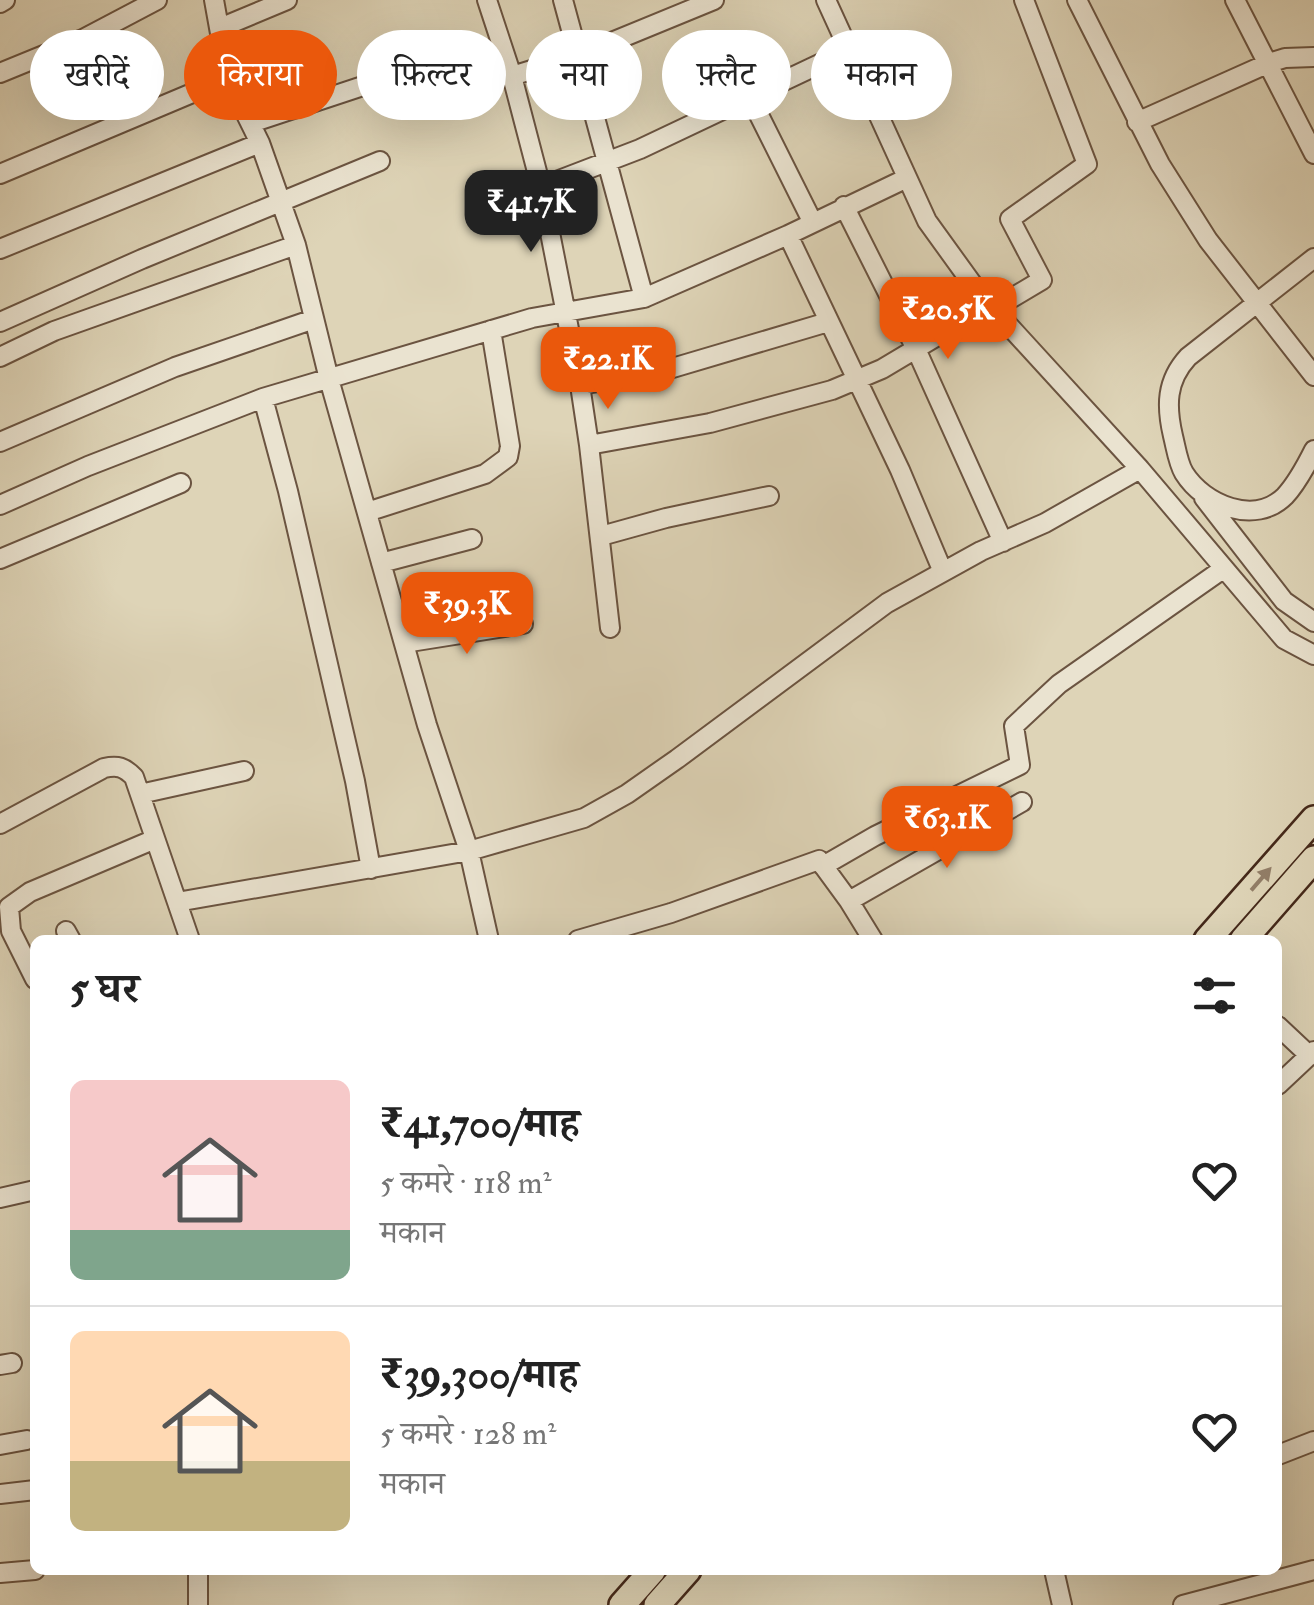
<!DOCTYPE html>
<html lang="hi">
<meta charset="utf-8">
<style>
:root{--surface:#fff;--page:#f2f2f2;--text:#222;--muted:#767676;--line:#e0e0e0;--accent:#ea580c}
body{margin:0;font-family:"IM FELL Double Pica","Noto Serif Devanagari",serif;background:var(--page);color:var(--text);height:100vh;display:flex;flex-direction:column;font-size:38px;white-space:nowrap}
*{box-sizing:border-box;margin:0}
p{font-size:32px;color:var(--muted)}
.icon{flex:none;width:55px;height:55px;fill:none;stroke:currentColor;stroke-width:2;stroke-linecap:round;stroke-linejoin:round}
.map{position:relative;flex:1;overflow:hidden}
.details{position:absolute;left:30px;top:935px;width:1252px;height:640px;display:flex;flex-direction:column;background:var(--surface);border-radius:15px;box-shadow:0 10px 40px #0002}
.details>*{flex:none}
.top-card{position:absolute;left:30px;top:30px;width:1255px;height:90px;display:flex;gap:20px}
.price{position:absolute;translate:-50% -85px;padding:0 22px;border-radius:20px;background:var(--accent);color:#fff;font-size:32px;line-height:65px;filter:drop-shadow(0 2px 5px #0008)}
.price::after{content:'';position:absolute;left:50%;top:60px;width:30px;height:22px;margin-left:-15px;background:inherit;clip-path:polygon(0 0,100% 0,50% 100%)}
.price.current{background:#222;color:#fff}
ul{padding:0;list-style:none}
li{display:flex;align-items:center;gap:30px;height:250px;padding:0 40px}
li+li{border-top:2px solid var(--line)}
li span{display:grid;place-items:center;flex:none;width:280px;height:200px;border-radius:15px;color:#555}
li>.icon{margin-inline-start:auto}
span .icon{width:120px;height:120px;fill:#fffc;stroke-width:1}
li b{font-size:42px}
h2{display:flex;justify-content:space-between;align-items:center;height:120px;padding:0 40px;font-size:42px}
.pill{padding:0 35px;border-radius:45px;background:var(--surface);box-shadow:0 10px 40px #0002;font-size:35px;line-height:90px}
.pill.current{background:var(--accent);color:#fff}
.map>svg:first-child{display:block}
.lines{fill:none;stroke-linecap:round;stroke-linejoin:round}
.minor-casing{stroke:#6b5441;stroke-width:22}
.highway-casing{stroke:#45291a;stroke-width:30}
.minor{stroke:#eae3d0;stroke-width:18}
.highway{stroke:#ded4b7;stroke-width:25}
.oneway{fill:#927e68}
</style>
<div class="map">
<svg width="1314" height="1605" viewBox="0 0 1314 1605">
<rect width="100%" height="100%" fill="#ded4b7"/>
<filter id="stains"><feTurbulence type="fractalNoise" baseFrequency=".002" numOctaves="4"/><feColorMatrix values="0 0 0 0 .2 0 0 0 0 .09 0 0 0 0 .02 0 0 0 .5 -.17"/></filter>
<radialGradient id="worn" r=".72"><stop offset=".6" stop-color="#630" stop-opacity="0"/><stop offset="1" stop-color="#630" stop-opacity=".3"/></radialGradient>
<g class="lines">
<g class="minor-casing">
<path id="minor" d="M214 0 228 78 260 143 296 245 329 379 427 725 469 851 489 940
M487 0 512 76 541 187 640 149 847 51
M563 0 644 298
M826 0 927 221 979 293 1140 469 1284 639 1314 655
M1077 0 1160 164 1208 240 1314 376
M1235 0 1314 154
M0 3 5 0
M220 28 287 0
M0 73 83 39 157 0
M512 76 580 55 714 0
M751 99 812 221
M1137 122 1269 63 1285 58 1314 57
M251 123 384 79
M0 174 228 78
M541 187 580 385 659 372 828 322
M844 206 916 349 1003 542
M788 235 900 470 943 572
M0 249 260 143
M1314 258 1188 357C1166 381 1166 406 1173 436 1176 448 1178 463 1184 473 1204 505 1255 526 1285 496 1297 483 1306 466 1314 450
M995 308 1042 280 1010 219 1087 164 1024 0
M0 322 142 259 380 161
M0 357 54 331 296 245
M580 385 589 445
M263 398 288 491 355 781 371 869
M0 442 175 367 314 319
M1204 498 1284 601 1314 622
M0 505 88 466 263 398 532 318 644 298 788 235 905 179
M367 512 485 474 508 457 510 446 491 330
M601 536 666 518 769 496
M0 559 181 483
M381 563 472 539
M610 628 589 445 710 423 832 390 882 369 939 335 979 293
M404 643 523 624
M140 794 244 771
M0 824 104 768C118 765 124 767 134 777L190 940
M823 866 875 836 1020 765 1014 726 1059 684 1223 569
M849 901 1022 802
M177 902 469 851 584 818 627 794 677 759 887 603 981 551 1045 523 1140 469
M66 931 71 940
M578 940 671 913 819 860 849 901 873 940
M35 979 11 931 9 907 30 892 155 839
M1278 1026 1310 1056
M1278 1085 1314 1051
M0 1198 35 1190
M0 1365 12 1363
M0 1445 27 1440
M1278 1455 1314 1441
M0 1494 35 1490
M1054 1570 1062 1605
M0 1573 35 1570
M198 1605V1570
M1183 1605 1314 1570"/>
</g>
<g class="highway-casing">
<path id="highway" d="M1207 940 1314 819
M1243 940 1314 859
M622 1605 653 1570
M657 1605 688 1570"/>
</g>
<use href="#minor" class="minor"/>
<use href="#highway" class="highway"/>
</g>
<defs><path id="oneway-solid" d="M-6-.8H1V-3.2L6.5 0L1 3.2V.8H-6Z" transform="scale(2.5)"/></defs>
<use class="oneway" href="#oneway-solid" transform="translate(1261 879) rotate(-49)"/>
<rect width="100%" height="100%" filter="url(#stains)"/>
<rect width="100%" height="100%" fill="url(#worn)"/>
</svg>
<b class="price current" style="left:531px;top:255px">₹41.7K</b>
<b class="price" style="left:948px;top:362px">₹20.5K</b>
<b class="price" style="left:608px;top:412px">₹22.1K</b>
<b class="price" style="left:467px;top:657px">₹39.3K</b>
<b class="price" style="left:947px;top:871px">₹63.1K</b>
<div class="top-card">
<a class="pill">खरीदें</a>
<a class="pill current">किराया</a>
<a class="pill">फ़िल्टर</a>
<a class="pill">नया</a>
<a class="pill">फ़्लैट</a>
<a class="pill">मकान</a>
</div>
<section class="details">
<h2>5 घर<svg class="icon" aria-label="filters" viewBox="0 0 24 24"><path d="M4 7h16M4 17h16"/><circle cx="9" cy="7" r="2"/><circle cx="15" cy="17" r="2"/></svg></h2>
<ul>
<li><span style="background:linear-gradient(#f6c9c9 75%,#7fa58c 0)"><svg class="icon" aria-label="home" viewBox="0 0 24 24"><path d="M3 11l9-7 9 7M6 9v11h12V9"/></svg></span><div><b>₹41,700/माह</b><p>5 कमरे · 118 m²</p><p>मकान</p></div><svg class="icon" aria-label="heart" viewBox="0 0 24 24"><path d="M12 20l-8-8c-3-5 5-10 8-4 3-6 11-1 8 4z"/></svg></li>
<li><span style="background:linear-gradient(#ffd9b3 65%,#c2b280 0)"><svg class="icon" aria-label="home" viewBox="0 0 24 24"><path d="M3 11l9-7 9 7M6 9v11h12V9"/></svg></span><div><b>₹39,300/माह</b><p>5 कमरे · 128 m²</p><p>मकान</p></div><svg class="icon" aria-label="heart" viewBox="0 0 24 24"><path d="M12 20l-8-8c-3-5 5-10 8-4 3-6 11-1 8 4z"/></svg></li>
</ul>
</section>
</div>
